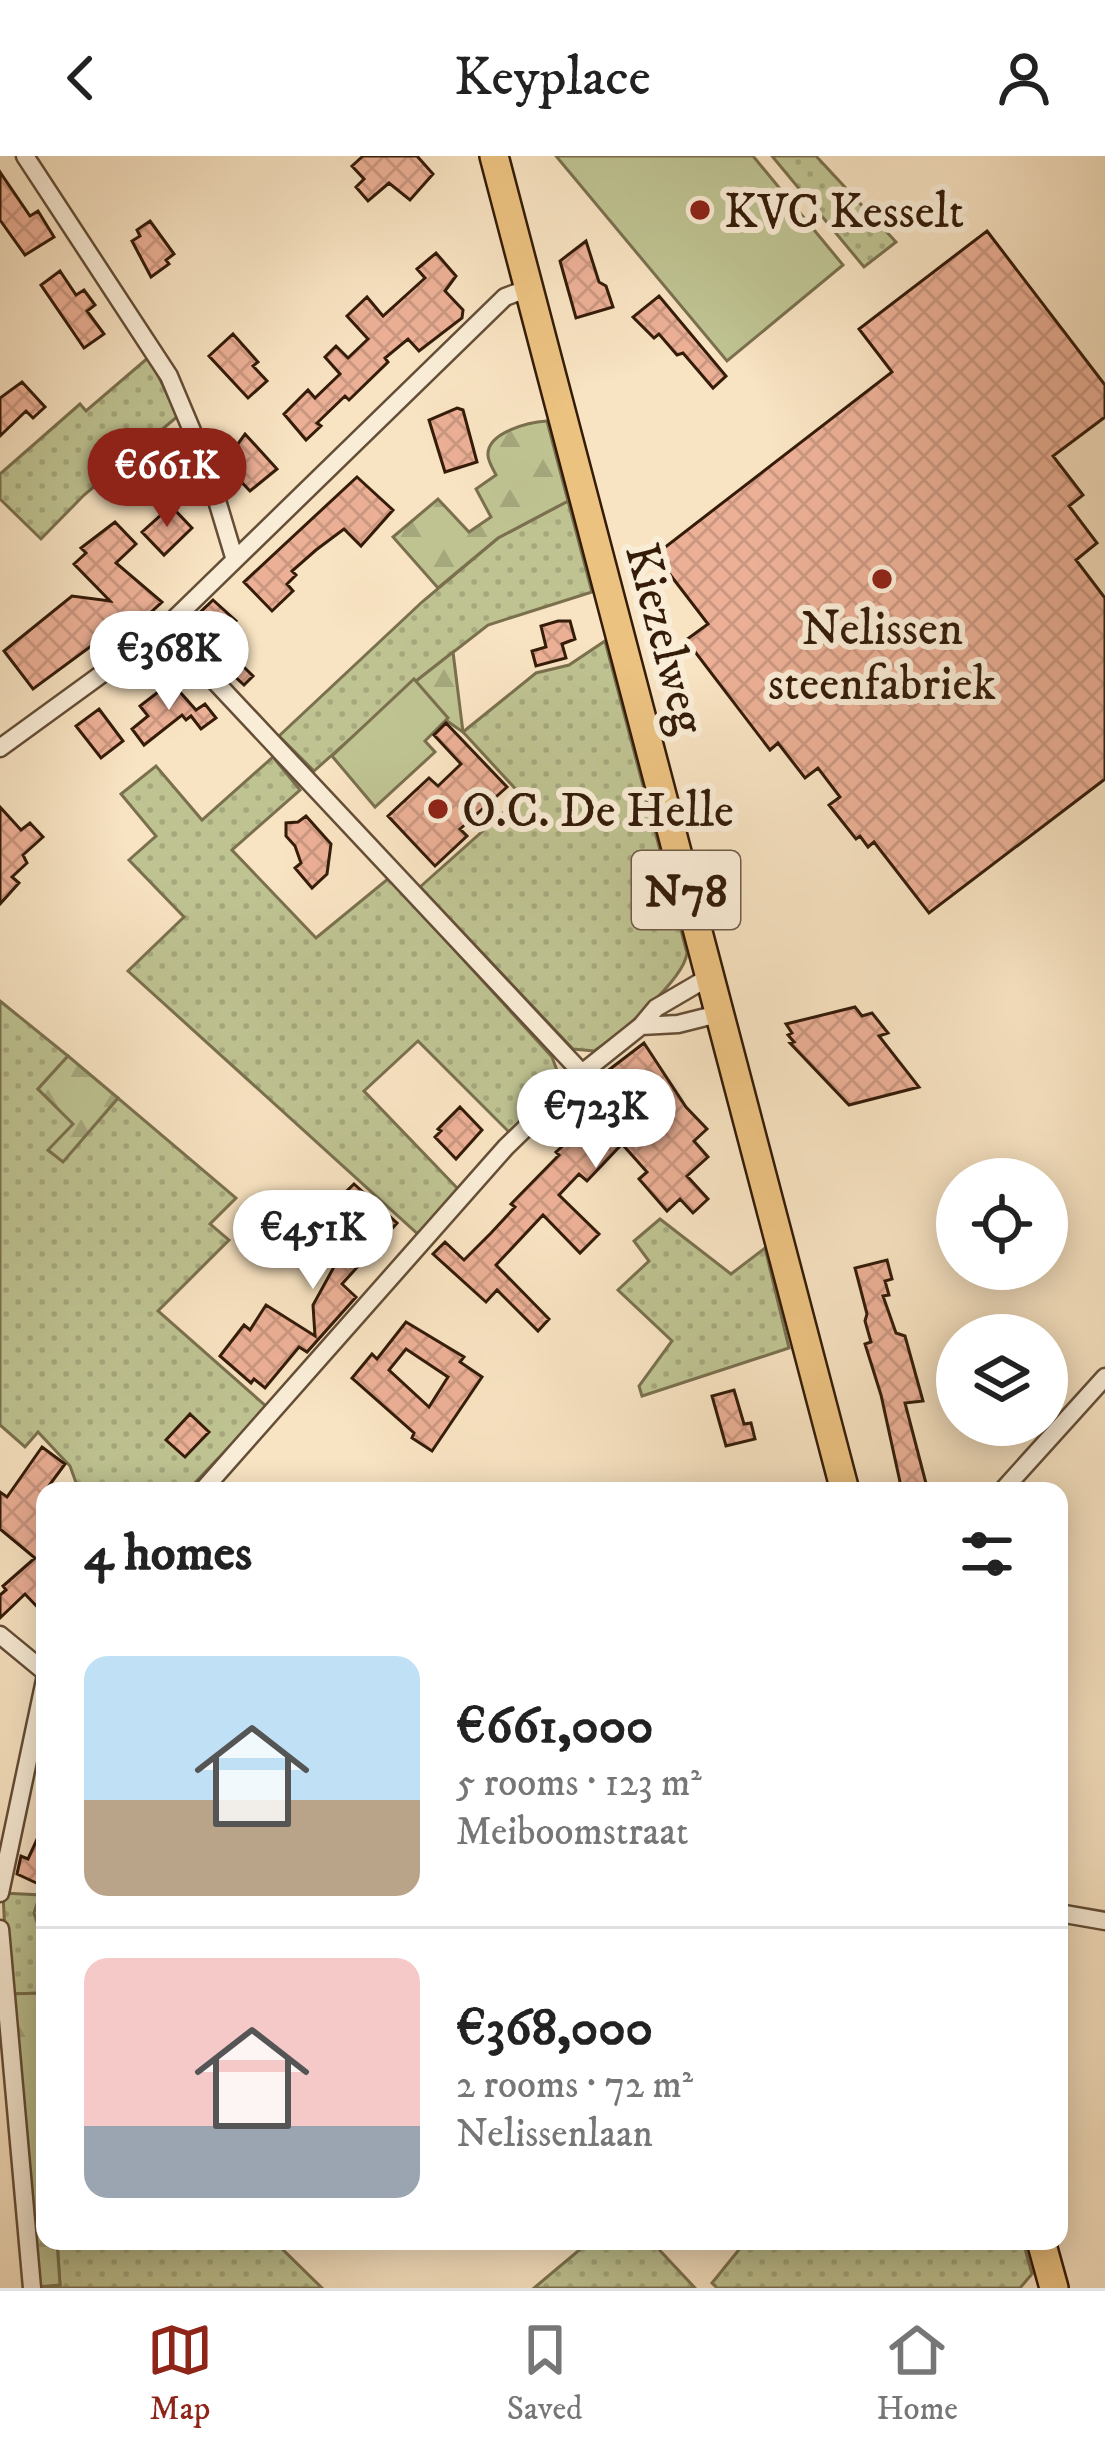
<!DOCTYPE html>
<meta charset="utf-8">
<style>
:root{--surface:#fff;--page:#f6f6f6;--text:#222;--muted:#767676;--line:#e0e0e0;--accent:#8f2418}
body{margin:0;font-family:"IM FELL DW Pica",serif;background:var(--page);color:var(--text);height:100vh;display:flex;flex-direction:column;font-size:45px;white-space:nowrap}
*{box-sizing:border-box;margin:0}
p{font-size:39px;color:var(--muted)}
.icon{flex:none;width:66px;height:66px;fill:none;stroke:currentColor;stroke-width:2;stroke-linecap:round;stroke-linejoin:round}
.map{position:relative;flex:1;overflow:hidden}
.side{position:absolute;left:36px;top:1326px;width:1032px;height:768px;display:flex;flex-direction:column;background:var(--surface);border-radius:24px;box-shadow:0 6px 30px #0003}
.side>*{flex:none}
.controls{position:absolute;left:936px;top:1002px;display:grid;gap:24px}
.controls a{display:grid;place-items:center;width:132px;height:132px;border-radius:50%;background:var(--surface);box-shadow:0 6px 30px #0003;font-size:60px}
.price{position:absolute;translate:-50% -102px;padding:0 27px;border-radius:42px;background:#fff;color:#222;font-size:39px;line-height:78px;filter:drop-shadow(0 3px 6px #0008)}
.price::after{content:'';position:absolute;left:50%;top:72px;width:36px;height:27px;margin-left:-18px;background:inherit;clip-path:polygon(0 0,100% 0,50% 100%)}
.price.active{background:var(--accent);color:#fff}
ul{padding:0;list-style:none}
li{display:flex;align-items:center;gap:36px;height:300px;padding:0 48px}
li+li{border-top:3px solid var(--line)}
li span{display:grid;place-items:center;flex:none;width:336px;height:240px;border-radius:24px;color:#555}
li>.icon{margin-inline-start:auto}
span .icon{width:144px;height:144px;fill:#fffc;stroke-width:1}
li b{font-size:51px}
h2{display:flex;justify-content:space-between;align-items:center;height:144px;padding:0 48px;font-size:51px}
header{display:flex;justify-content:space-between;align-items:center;height:156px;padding:0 48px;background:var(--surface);font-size:54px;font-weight:600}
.tab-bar{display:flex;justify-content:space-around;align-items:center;height:168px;border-top:3px solid var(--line);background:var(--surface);font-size:33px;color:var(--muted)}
.tab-bar a{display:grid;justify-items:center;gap:6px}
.tab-bar .active{color:var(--accent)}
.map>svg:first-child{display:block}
.grass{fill:url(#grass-dots);stroke:#7a704e;stroke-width:3}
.forest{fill:url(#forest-firs);stroke:#7a704e;stroke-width:3}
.green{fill:#bfc392;stroke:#7a704e;stroke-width:3}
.building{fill:url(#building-cross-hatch);stroke:#341c09;stroke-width:3;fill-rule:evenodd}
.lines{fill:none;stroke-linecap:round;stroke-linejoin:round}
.street-casing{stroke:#654e37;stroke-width:21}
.primary-casing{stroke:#341c09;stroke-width:32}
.street{stroke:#faedd7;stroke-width:16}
.primary{stroke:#ecc281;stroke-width:27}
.poi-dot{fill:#8f2418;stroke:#faedd7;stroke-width:4.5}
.labels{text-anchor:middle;stroke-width:12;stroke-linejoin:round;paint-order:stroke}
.shield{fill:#faedd7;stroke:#6f5b47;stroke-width:3}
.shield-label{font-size:45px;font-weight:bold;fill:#341c09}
.poi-label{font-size:48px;fill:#341c09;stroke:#faedd7;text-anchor:start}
.street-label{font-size:48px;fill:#341c09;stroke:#faedd7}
</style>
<header><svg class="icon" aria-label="back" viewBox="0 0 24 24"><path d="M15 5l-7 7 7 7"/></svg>Keyplace<svg class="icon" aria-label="person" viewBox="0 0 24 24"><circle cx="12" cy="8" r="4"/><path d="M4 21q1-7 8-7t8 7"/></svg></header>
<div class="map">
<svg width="1105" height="2132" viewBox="0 0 1105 2132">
<defs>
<pattern id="grass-dots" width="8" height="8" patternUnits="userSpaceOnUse" patternTransform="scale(3)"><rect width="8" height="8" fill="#bfc392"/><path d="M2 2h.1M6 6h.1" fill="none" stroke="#a5a77d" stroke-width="1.8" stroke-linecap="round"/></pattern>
<pattern id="forest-firs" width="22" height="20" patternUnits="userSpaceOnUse" patternTransform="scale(3)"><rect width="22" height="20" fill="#bfc392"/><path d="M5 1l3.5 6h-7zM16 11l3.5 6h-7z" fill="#a5a77d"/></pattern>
<pattern id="building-cross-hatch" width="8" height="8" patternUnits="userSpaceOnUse" patternTransform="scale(3)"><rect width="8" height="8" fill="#ecb096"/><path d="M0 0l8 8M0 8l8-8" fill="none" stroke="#cb9780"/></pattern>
</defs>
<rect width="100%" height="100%" fill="#f8e3c2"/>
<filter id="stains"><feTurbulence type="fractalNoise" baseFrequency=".00167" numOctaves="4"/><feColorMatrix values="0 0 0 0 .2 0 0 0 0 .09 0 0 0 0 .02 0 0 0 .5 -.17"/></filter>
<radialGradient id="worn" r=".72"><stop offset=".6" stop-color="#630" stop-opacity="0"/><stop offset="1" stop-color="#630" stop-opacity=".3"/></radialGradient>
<path class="grass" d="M772 0H816L896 86 864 111Z
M149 201 178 260 84 339 41 383 0 343V318L80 248 86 255Z
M568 345 592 436 488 469 411 529 314 615 279 580 422 446 498 382Z
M605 485 687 797C684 824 618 880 594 895L573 893 420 731 522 640 463 576 536 517 569 509Z
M273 601 300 634 232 694 316 782 389 722 552 901 558 917 553 931 510 977 418 885 364 935 459 1034 419 1079 128 815 184 761 129 704 156 680 121 638 156 610 202 664Z
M0 845 68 900 38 933 74 968 49 995 63 1005 118 942 236 1042 210 1068 229 1084 158 1155 267 1251 187 1335H79L70 1310 38 1276 25 1291 0 1269Z
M660 1063 731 1118 765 1092 789 1192 642 1240 639 1230 672 1185 618 1134 649 1105 634 1085Z
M3 1737 40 1739 34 1757 41 1778H45V1860L43 1837 8 1838Z
M57 2085H274L322 2132H37L60 2129Z
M590 2085H651L695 2132H534Z
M746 2085H1023L1032 2118 1020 2132H717L712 2127Z"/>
<path class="forest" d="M547 265 568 345 498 382 438 432 393 381 438 343 469 376 491 361 476 333 496 319C493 313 489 307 488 300 486 276 530 266 547 265Z
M453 496 463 576 447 565 442 567 411 529Z
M68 900 118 942 63 1006 48 994 73 968 38 933Z
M44 1837 45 2085H57L60 2129 37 2131 8 1838Z"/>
<path class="green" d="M556 0H753L843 109 727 205Z
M414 523 448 562 425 585 435 596 375 651 332 600Z"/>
<path class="building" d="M363 0H417L433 18 410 44 389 27 368 45 356 31 364 23 352 10Z
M0 16 30 60 38 55 54 81 25 99 0 64Z
M150 65 174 98 166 104 169 108 151 121 132 85 140 80 137 74Z
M987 75 1105 229V261L1053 300 1083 339 1069 350 1097 387 1076 404 1105 442V623L929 757 874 686 868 691 860 680 856 683 829 649 840 641 818 612 805 622 778 587 770 594 686 484 708 468 655 399 892 216 859 173Z
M586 85 599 126 606 130 613 151 576 162 560 105Z
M436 97 456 120 445 135 463 154 462 162 419 195 408 183 385 202 388 206 349 244 345 240 317 267 321 270 306 284 284 258 308 234 315 242 340 218 325 201 336 190 348 202 368 183 347 160 367 141 383 160 425 122 417 113Z
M60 115 76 139 84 134 95 149 87 155 104 178 84 192 41 129Z
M659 140 726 220 713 232 683 197 677 199 659 178 654 182 633 161Z
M233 178 258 206 253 210 267 225 248 242 209 200Z
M22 226 45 251 33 262 26 255 0 280V242Z
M457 252 463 254 477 306 445 316 429 264Z
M245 278 277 313 250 335 230 314 240 305 232 296Z
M357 321 393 354 361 390 344 373 316 394 292 415 296 419 287 428 293 435 272 455 244 426Z
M171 350 192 372 164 399 142 376Z
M115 366 136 388 116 407 162 446 111 493 102 482 33 533 4 495 72 440 110 445 74 408 86 397 81 392Z
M213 444 236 465 218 486 253 520 244 529 207 495 214 487 191 465Z
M558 465H570L575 483 562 488 566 502 536 510 532 495 546 491 541 470Z
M171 526 196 554 205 548 216 562 201 573 191 560 186 564 182 559 144 589 132 573 148 560 140 550Z
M99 553 123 585 101 602 76 570Z
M446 567 507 631 460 673 467 680 435 710 388 660 429 622 438 630 461 608 434 579Z
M0 651 21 674 30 667 43 681 23 699 27 707 12 721 19 727 0 748Z
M306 660 331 688 327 718 312 732 295 712 301 707 295 690 286 680V667L298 666Z
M855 851 862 860 872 857 888 877 879 880 919 931 849 949 790 887 794 886 788 879 792 877 786 868Z
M644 887 686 951 707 973 694 985 708 1001 687 1020 708 1043 693 1057 680 1043 667 1055 639 1023 647 1016 622 988 587 1025 579 1018 559 1039 599 1078 580 1097 543 1059 496 1109 549 1163 538 1175 497 1134 486 1146 433 1098 445 1086 464 1104 491 1077 515 1051 511 1048 559 999 556 996 597 959 581 942 584 933Z
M460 951 482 974 456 1003 435 981 441 975 438 973Z
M354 1028 397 1067 342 1128 356 1141 307 1196 299 1191 265 1232 254 1223 251 1227 220 1200 244 1169 250 1174 266 1149 315 1180 313 1149 335 1109 317 1093 341 1065 328 1053Z
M887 1104 892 1123 885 1125 889 1139 883 1140 896 1177 905 1180 923 1245 905 1247 928 1335H902L881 1239 865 1188 871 1186 865 1165 867 1158 855 1112Z
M406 1166 464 1201 460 1206 482 1221 432 1295 412 1282 414 1277 352 1222 372 1198 377 1203ZM406 1193 448 1221 429 1251 389 1214Z
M734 1234 744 1268 751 1267 755 1283 726 1290 712 1240Z
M190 1258 209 1276 185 1301 166 1284Z
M42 1291 65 1308 45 1335V1459L25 1438 0 1462V1439L6 1434 3 1430 35 1402 0 1373V1336L7 1341Z
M45 1666V1731L17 1718 21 1700 28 1703Z"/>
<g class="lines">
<g class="street-casing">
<path id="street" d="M25 0 169 220 206 308 234 401
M165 472 582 917
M0 592 165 472 505 141 529 132
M641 870 678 868 718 858
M202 1335 506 991 582 917 641 870 656 852 709 821
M1002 1335 1105 1221
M0 1479 45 1516
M0 1737 45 1524
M1059 1757 1105 1765
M0 1773 32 2132"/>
</g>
<g class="primary-casing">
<path id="primary" d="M494 0 845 1335
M1041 2085 1054 2132"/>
</g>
<use href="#street" class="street"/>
<use href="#primary" class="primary"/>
</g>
<g class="poi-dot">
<circle cx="700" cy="54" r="12"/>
<circle cx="882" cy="423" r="12"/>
<circle cx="438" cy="653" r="12"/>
</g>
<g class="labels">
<rect class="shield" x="632" y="695" width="108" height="78" rx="9"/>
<g class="shield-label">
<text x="686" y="750">N78</text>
</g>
<g class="poi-label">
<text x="724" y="71">KVC Kesselt</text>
<text x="882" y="488" text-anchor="middle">Nelissen<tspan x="882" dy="55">steenfabriek</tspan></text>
<text x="462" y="670">O.C. De Helle</text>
</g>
<g class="street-label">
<text transform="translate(667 482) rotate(75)" y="17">Kiezelweg</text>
</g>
</g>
<rect width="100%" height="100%" filter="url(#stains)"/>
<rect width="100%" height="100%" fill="url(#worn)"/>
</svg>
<div class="controls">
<a><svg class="icon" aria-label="locate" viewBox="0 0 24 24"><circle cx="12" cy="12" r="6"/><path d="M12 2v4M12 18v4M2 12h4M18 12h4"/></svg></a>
<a><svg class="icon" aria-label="layers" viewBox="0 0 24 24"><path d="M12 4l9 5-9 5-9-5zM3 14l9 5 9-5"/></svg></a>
</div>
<b class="price active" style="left:167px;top:374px">€661K</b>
<b class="price" style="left:169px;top:557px">€368K</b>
<b class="price" style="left:596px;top:1015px">€723K</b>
<b class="price" style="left:313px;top:1136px">€451K</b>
<section class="side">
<h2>4 homes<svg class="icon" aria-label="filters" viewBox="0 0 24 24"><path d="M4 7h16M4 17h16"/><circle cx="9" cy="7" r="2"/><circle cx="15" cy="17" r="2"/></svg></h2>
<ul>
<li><span style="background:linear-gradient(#bfe0f5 60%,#b9a48a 0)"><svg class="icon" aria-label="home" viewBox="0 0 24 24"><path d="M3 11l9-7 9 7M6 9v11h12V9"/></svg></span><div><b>€661,000</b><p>5 rooms · 123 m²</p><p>Meiboomstraat</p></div></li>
<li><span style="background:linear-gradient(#f6c9c9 70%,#9aa5b1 0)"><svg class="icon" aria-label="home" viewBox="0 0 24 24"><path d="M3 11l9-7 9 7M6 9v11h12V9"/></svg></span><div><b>€368,000</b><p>2 rooms · 72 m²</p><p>Nelissenlaan</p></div></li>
</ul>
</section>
</div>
<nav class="tab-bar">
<a class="active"><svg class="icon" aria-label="map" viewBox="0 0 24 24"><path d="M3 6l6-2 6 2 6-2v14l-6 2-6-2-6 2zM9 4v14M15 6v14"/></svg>Map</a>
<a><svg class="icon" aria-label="saved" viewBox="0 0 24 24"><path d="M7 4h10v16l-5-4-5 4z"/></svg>Saved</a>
<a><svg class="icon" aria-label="home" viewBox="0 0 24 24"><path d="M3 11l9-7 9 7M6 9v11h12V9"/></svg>Home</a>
</nav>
